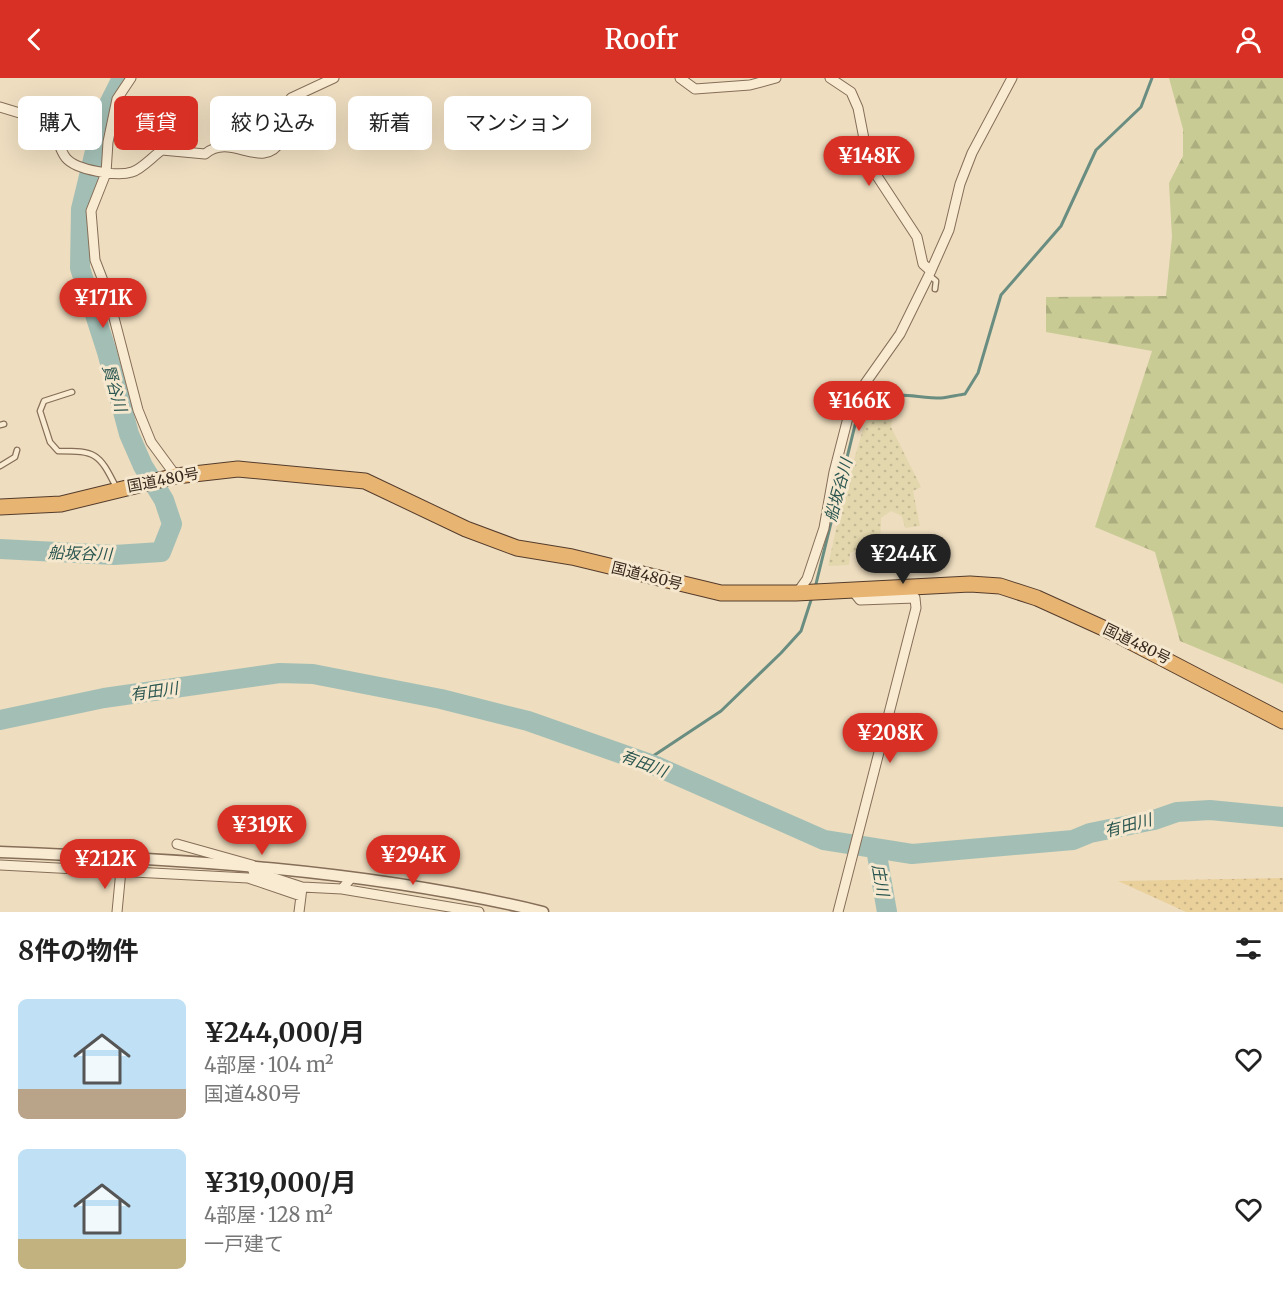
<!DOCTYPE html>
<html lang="ja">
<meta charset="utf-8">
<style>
:root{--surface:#fff;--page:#f6f6f6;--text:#222;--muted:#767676;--accent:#d93025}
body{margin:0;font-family:Merriweather,"Noto Sans JP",serif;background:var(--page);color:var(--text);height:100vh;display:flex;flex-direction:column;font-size:22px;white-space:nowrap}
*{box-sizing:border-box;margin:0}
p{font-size:20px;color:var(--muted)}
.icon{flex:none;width:33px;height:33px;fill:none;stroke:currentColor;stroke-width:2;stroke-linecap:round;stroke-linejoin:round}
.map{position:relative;height:834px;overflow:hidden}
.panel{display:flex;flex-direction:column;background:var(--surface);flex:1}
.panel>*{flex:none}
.guide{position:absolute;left:18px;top:18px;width:600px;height:54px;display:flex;gap:12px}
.price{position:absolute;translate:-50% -51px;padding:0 14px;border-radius:21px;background:var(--accent);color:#fff;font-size:20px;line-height:39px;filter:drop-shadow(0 2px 3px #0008)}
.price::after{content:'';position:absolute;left:50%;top:36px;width:18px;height:14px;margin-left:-9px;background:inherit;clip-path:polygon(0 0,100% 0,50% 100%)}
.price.selected{background:#222;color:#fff}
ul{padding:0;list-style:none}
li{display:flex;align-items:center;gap:18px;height:150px;padding:0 18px}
li span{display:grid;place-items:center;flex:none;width:168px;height:120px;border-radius:9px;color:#555}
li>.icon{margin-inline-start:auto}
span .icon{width:72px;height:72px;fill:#fffc;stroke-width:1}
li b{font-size:26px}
h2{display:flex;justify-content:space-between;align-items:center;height:72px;padding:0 18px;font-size:26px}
.tag{padding:0 21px;border-radius:9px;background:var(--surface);box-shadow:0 6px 24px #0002;font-size:21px;line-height:54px}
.tag.selected{background:var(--accent);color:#fff}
header{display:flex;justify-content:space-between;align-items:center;height:78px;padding:0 18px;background:var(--accent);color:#fff;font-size:27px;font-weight:600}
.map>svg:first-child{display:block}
.farmland{fill:url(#farmland-dots)}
.forest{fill:url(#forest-firs)}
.sand{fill:url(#sand-dots)}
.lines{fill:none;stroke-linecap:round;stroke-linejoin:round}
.stream{stroke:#6a8d82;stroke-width:3}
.river{stroke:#a3bfb5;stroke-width:20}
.service-casing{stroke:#866e58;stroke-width:7}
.minor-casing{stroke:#866e58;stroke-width:11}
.tertiary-casing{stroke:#866e58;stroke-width:13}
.trunk-casing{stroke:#543c2c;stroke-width:17}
.service{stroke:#f9ebd2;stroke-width:4.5}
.minor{stroke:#f9ebd2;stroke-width:9}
.tertiary{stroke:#f9ebd2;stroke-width:10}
.trunk{stroke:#e8b472;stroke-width:15}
.labels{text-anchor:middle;stroke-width:6;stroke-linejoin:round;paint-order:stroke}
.street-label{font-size:15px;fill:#36271c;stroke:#f5e8cf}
.water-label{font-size:16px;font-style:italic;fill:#2b5650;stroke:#f5e8cf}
</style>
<header><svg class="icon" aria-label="back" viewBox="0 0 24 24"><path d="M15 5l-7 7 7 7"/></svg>Roofr<svg class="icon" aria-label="person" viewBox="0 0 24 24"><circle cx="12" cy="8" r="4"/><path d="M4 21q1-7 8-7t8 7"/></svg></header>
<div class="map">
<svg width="1283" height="834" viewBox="0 0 1283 834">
<defs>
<pattern id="farmland-dots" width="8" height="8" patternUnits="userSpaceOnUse" patternTransform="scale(1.5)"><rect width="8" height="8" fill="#e3d7ad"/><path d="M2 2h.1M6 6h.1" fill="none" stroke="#c3b994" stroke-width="1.8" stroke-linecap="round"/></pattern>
<pattern id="forest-firs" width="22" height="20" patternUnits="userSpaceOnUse" patternTransform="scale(1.5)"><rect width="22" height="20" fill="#c8cb94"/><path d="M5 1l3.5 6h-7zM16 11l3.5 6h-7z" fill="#acae7f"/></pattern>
<pattern id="sand-dots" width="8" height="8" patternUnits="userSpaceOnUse" patternTransform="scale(1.5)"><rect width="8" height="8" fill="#ead19c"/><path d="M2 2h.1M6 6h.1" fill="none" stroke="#c9b386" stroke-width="1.8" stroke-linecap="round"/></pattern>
</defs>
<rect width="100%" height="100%" fill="#eeddbf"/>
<path class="farmland" d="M883 325 894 328 891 349 921 409 913 413 920 448 905 450 902 438 891 433 881 440 880 471 858 472 850 475 849 487 828 488 844 415 865 345 874 329Z"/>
<path class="forest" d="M1169 0H1283V606L1180 563 1155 474 1095 449 1152 273 1046 254V219L1166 218 1172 159 1169 105 1183 78V51Z"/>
<path class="sand" d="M1283 800V834H1186L1118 803Z"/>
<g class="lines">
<path class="stream" d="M815 510 856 343C876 305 907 320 941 320 949 319 958 317 965 316L978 295 1001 217 1061 148 1096 72 1141 29 1152 0
M644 684 721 633 781 575 801 553 812 519"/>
<path class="river" d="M0 471 114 477 161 474 172 446 164 422 143 388 129 356 107 274 80 190 81 131 104 36 122 0
M0 642 104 620 280 595 313 596 441 621 528 643 656 688 824 762 912 776 1073 762 1090 755 1154 742 1177 734 1210 732 1283 739
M876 771 887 834"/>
<g class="service-casing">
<path id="service" d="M929 197 936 203 935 211
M72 314 44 323 40 333 50 364 58 373C96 373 99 375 116 409
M0 347 4 346
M0 388 15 379 17 372"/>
</g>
<g class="minor-casing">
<path id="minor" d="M131 0 117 21 108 64 106 95 91 133 95 182 107 213 138 332 151 364 176 398
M680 0 695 11 750 7 776 0
M830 0 851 14 858 30 866 71 875 95 917 159 923 186 931 193
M0 29 46 43C58 53 57 69 66 80 76 92 117 99 132 94 142 91 153 78 162 72L205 76C232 53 261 95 282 62 289 50 287 34 291 20L334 0
M797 515 807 501 824 450 834 394 852 324 900 256 929 197 949 152 960 106 972 75 1012 0
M177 766 252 787 253 793 302 809 342 811 351 800
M0 787 248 800 301 818 302 809
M342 811 479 834
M117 834 121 792
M299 834 301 818
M838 834 916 530 915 520 860 522 852 512"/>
</g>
<g class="tertiary-casing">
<path id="tertiary" d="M0 774C182 781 365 791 543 834"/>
</g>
<g class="trunk-casing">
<path id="trunk" d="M0 429 61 426 176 398 238 391 365 403 466 451 517 470 572 479 721 515H796L970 506 1000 508 1037 520 1112 554 1283 643"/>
</g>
<use href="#service" class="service"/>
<use href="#minor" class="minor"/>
<use href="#tertiary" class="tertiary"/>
<use href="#trunk" class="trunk"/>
</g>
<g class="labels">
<g class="street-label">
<text transform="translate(163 402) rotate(-11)" y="5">国道480号</text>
<text transform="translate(647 498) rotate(14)" y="5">国道480号</text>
<text transform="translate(1137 566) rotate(26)" y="5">国道480号</text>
</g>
<g class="water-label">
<text transform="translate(115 310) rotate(74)" y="6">賢谷川</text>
<text transform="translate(838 412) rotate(-75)" y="6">船坂谷川</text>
<text transform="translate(80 475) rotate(2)" y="6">船坂谷川</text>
<text transform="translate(154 613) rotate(-8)" y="6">有田川</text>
<text transform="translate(644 685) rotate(21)" y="6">有田川</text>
<text transform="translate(1128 747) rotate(-15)" y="6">有田川</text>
<text transform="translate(881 802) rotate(80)" y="6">庄川</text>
</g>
</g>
</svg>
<b class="price" style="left:869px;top:109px">¥148K</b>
<b class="price" style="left:103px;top:251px">¥171K</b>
<b class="price" style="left:859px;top:354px">¥166K</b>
<b class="price selected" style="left:903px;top:507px">¥244K</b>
<b class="price" style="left:890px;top:686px">¥208K</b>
<b class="price" style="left:262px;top:778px">¥319K</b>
<b class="price" style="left:413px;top:808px">¥294K</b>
<b class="price" style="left:105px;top:812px">¥212K</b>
<div class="guide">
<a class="tag">購入</a>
<a class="tag selected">賃貸</a>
<a class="tag">絞り込み</a>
<a class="tag">新着</a>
<a class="tag">マンション</a>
</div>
</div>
<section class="panel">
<h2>8件の物件<svg class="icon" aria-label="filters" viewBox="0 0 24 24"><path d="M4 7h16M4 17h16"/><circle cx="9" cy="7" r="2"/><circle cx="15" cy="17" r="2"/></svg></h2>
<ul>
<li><span style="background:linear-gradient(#bfe0f5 75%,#b9a48a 0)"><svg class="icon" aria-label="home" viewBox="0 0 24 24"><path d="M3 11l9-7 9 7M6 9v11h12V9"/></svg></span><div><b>¥244,000/月</b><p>4部屋 · 104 m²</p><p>国道480号</p></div><svg class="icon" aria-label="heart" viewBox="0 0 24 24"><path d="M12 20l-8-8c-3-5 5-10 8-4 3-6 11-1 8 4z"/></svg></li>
<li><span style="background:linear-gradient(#bfe0f5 75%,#c2b280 0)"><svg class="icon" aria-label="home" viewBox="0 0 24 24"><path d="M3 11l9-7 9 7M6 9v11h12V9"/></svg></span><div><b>¥319,000/月</b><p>4部屋 · 128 m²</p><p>一戸建て</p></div><svg class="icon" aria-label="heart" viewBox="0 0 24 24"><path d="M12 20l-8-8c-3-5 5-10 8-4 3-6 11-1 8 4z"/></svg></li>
</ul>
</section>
